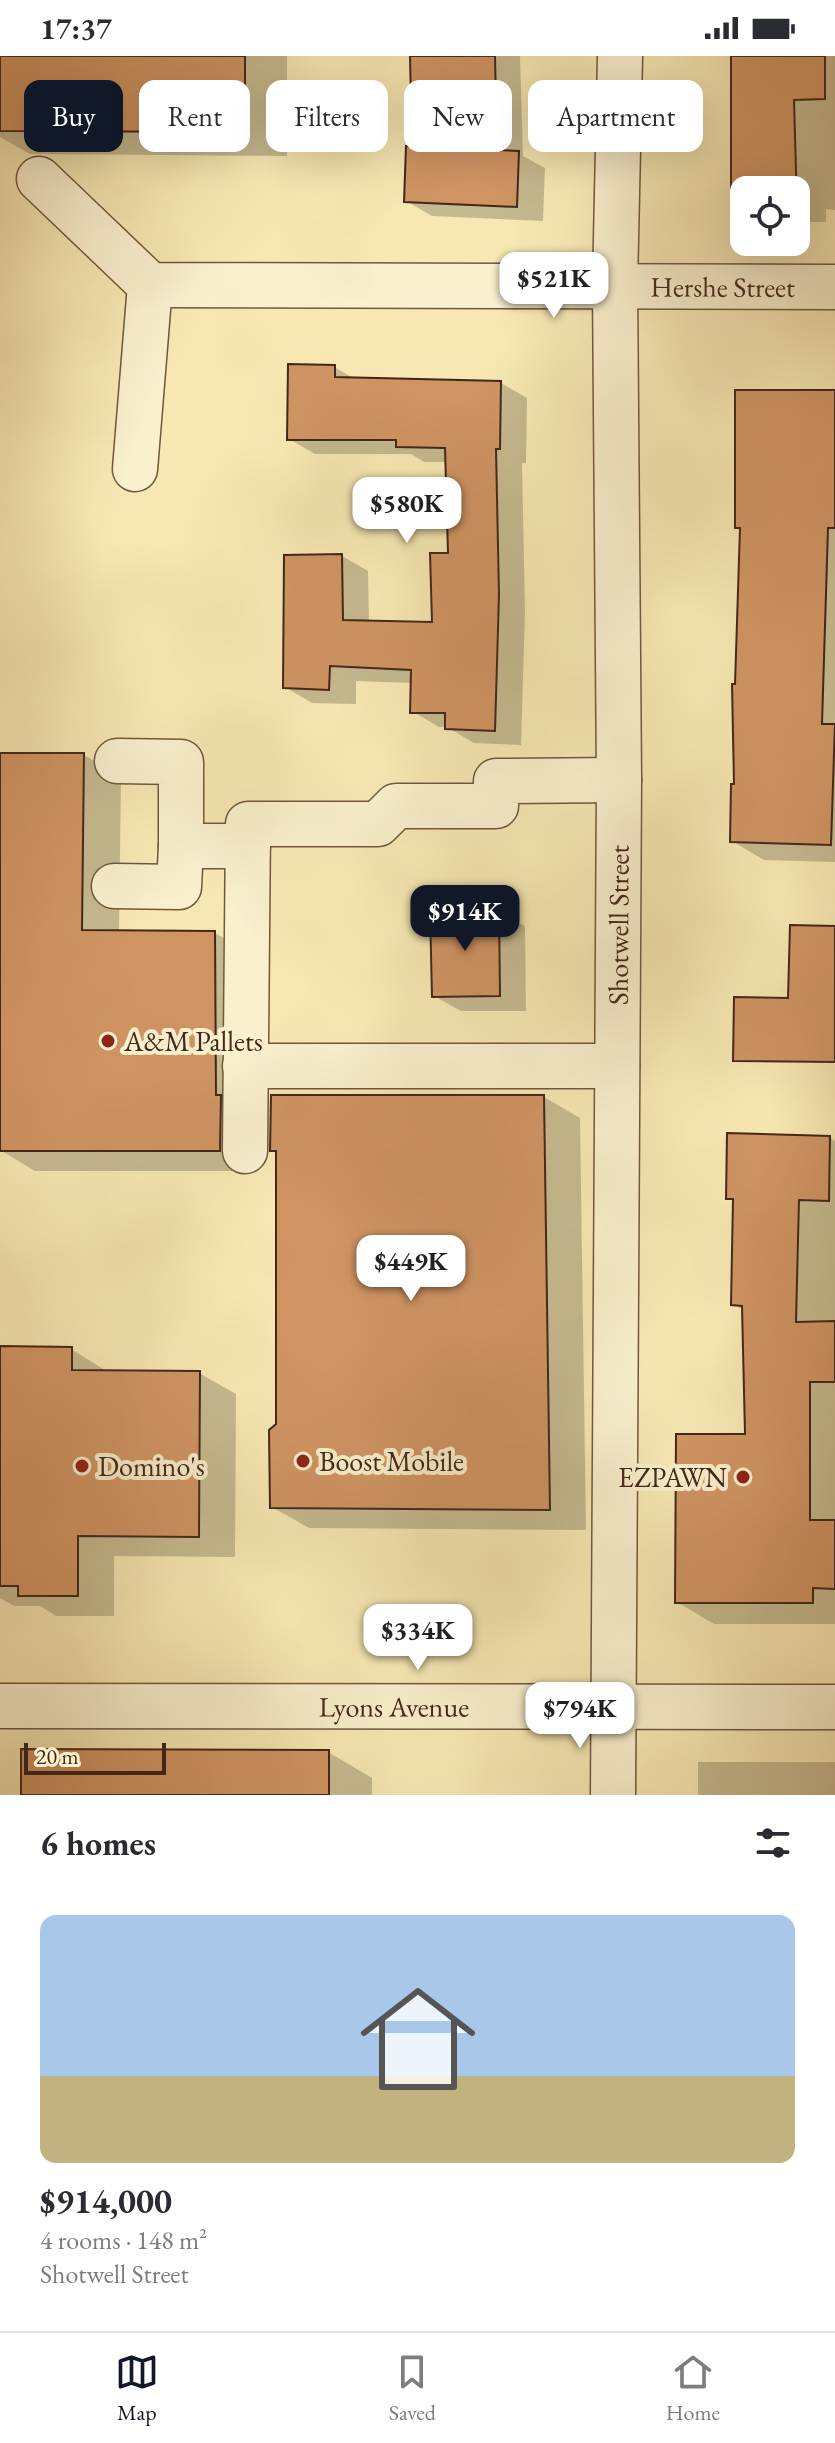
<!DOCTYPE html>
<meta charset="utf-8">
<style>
:root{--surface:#fff;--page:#f2f2f3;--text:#2b2b33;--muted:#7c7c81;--line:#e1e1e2;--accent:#111827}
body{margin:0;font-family:"EB Garamond",serif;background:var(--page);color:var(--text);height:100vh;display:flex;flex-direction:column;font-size:30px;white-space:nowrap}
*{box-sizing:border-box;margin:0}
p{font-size:26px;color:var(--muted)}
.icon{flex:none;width:44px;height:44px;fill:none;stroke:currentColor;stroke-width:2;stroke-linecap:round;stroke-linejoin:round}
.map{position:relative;height:1739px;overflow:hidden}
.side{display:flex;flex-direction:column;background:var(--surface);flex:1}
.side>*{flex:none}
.guide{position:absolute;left:24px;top:24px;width:788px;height:72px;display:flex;gap:16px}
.fabs{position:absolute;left:730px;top:120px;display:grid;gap:16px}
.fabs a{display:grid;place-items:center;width:80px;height:80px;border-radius:16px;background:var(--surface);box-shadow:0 8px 32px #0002;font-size:40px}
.scale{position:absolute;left:24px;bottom:20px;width:142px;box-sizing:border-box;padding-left:8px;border:4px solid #432719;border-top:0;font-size:22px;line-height:28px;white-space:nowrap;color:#432719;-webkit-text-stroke:6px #faf0ce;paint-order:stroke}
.price{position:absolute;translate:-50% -68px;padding:0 18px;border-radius:16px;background:#fff;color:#222;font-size:26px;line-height:52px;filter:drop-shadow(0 2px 4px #0008)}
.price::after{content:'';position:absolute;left:50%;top:48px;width:24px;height:18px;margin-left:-12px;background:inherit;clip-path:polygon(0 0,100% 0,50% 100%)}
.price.selected{background:var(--accent);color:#fff}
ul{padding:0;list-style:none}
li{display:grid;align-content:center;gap:16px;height:424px;padding:0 40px}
li span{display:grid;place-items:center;height:248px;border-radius:16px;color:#555}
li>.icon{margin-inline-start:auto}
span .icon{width:144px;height:144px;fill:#fffc;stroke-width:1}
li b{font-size:34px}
h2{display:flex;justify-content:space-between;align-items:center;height:96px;padding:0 40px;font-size:34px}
.pill{padding:0 28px;border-radius:16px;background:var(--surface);box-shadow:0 8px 32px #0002;font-size:28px;line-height:72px}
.pill.selected{background:var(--accent);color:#fff}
.status{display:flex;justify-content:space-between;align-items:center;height:56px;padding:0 40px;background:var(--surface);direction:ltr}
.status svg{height:22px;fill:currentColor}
.tabs{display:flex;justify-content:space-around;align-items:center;height:112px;border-top:2px solid var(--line);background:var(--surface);font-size:22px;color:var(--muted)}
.tabs a{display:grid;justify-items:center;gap:4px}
.tabs .selected{color:var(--accent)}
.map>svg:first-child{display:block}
.shadow{fill:#0003}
.building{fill:#d09463;stroke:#432719;stroke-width:2}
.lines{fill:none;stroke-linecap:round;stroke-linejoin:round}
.minor-casing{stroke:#705740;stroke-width:47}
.minor{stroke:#faf0ce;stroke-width:44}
.poi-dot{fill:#8f2418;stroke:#faf0ce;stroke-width:3}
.labels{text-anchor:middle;stroke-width:8;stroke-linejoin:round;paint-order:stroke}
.street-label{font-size:28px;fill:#432719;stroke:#faf0ce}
.poi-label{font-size:28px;fill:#432719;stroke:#faf0ce;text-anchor:start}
</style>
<div class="status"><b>17:37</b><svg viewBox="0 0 49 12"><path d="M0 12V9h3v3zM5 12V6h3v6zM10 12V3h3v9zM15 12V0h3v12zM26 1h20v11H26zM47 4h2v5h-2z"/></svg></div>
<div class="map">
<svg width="835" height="1739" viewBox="0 0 835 1739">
<rect width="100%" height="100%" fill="#f7e8b3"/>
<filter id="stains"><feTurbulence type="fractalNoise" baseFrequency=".0025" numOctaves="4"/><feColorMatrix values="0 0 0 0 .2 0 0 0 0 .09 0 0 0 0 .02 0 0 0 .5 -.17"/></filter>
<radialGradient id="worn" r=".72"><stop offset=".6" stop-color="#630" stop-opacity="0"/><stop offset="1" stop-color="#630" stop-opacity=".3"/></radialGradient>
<path class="shadow" d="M0 0H287V100L30 98 0 81Z
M412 0H520L523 100 545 112 543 165 432 160 406 145 414 93Z
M732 0H835V154L826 153V166H796V134H744V156L733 149Z
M334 311 357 324 501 327 527 342 526 407H522L525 555 521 689 474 687 447 671H439L412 655 413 627 356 625V648L312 647 285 631 342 500 368 515 369 566 435 568 450 499 448 406H424L411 398H315L289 383Z
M835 336V806L764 804 732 785 742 474 737 471Z
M84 699 121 720 119 876 215 877 252 898 256 1115H35L0 1094V916Z
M498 855 525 870 526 955H461L434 940Z
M544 1041 580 1062 586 1474 309 1472 272 1451 278 1369V1097L272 1093Z
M830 1082 835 1085V1568H714L677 1546 747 1380 744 1254 733 1248 735 1146 728 1142Z
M0 1292 71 1293 108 1316 199 1317 236 1338 235 1501 114 1500V1560H56L40 1550H14L0 1542Z
M328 1696 372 1722V1739H23Z
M698 1706H835V1739H698Z"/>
<path class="building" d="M0 0H245V76L0 75Z
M410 0H495L497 94 519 95 517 151 404 146 406 90 412 91Z
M731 0H825V43L794 44 797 150 796 134H744V150L731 151Z
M288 308 335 309V321L501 325 500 393H496L499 539 495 675 445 673V657H410L411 614 330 610 329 634 283 632 284 499 342 498 343 564 432 566 430 497H448L445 392 396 391V384H287Z
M735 334H835V472H828L822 668H835L831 789 730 786 731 728H734L732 628H735L740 472H735Z
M0 697H84L82 874 215 875 216 1039H221L220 1095H0Z
M499 853 500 940 432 941 430 854Z
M790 869 835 870V1006L733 1005 734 941 788 942Z
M271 1039H544L550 1454 270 1452 269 1374 276 1368V1095H270Z
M727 1077 830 1080 829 1145 799 1144 796 1266 835 1265V1326H810V1464H835V1533L813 1532V1547H675L676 1378H745L742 1250 731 1249 733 1143H726Z
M0 1290 72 1291V1314L200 1315 199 1481 78 1480V1540H18V1530H0Z
M21 1693 329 1694V1739H21Z"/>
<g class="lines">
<g class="minor-casing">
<g id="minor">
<path id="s1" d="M39 123 150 229 835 231"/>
<path d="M135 413 150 229"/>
<path d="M117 705 181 706V790H248"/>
<path d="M114 830 179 831 181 790"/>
<path d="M245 1010H617"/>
<path d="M245 1095 248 768H378L396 750H496V725L619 724"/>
<path id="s2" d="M0 1650 835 1651"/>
<path id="s3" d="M613 1739 619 724 615 230 620 0"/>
</g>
</g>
<use href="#minor" class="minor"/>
</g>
<g class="poi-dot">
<circle cx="108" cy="985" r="8"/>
<circle cx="303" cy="1405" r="8"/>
<circle cx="82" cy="1410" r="8"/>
<circle cx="743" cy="1421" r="8"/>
</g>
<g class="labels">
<g class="street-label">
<text dy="10" stroke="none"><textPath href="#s1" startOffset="726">Hershe Street</textPath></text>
<text dy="10" stroke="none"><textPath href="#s3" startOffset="870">Shotwell Street</textPath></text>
<text dy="10" stroke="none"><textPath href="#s2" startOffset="394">Lyons Avenue</textPath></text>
</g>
<g class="poi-label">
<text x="124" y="995">A&amp;M Pallets</text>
<text x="319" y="1415">Boost Mobile</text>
<text x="98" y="1420">Domino's</text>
<text x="727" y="1431" text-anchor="end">EZPAWN</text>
</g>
</g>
<rect width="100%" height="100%" filter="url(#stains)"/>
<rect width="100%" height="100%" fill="url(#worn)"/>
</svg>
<div class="fabs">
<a><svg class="icon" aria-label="locate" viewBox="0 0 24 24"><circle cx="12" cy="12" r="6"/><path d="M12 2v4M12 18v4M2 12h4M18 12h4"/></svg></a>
</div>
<div class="scale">20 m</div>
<b class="price" style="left:554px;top:264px">$521K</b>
<b class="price" style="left:407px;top:489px">$580K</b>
<b class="price selected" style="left:465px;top:897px">$914K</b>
<b class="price" style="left:411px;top:1247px">$449K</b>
<b class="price" style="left:418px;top:1616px">$334K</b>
<b class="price" style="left:580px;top:1694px">$794K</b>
<div class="guide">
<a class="pill selected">Buy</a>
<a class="pill">Rent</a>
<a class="pill">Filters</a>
<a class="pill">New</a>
<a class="pill">Apartment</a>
</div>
</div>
<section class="side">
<h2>6 homes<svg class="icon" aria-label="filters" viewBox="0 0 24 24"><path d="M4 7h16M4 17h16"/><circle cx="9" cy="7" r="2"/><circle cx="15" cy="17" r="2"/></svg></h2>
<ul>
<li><span style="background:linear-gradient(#a9c7e8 65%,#c2b280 0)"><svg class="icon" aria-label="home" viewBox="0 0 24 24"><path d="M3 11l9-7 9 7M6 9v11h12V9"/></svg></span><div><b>$914,000</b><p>4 rooms · 148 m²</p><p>Shotwell Street</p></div></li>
</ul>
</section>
<nav class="tabs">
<a class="selected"><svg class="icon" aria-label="map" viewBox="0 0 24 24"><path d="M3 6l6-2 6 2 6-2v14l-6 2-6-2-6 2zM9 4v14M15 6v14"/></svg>Map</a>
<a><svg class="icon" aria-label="saved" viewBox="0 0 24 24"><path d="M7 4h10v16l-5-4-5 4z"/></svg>Saved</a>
<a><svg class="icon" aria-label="home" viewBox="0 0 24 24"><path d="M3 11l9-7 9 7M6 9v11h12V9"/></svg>Home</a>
</nav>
